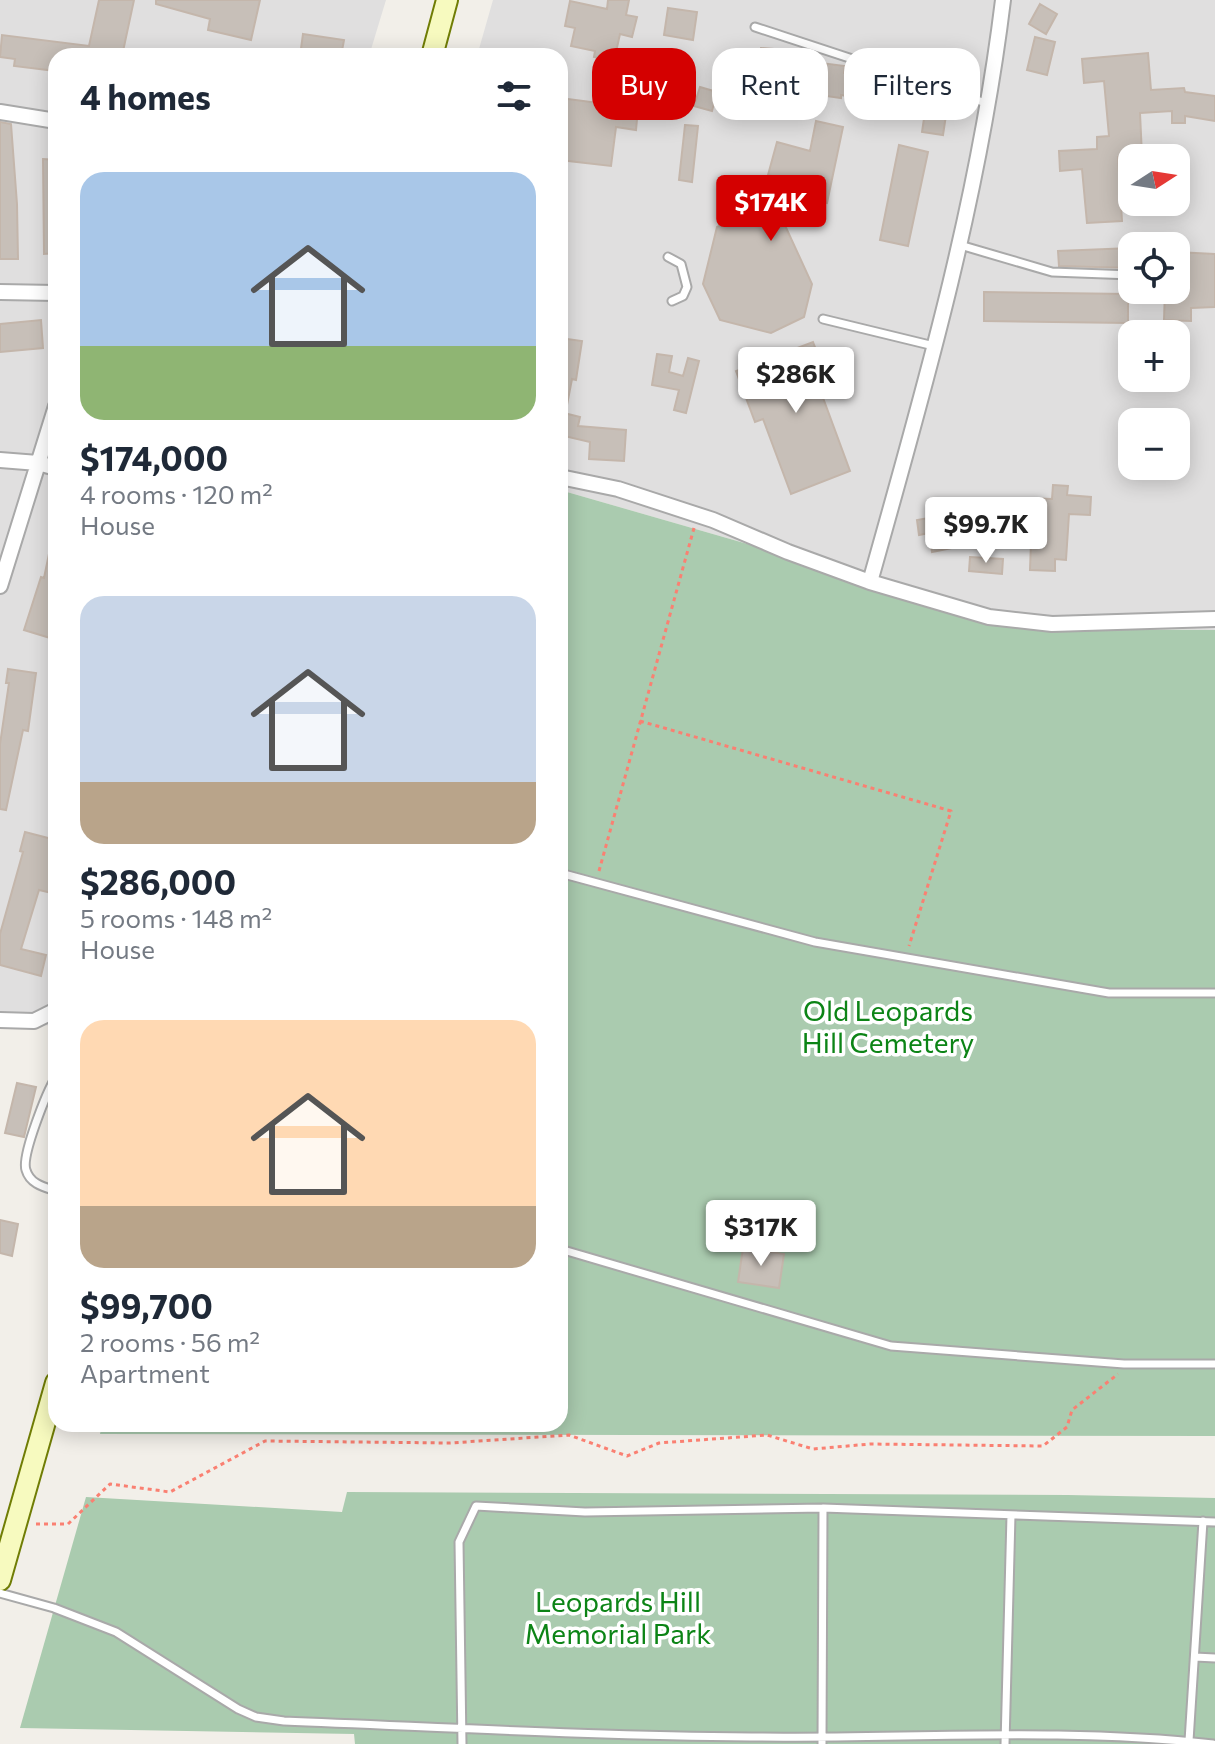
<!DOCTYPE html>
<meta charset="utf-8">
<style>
:root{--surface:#fff;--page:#f2f2f3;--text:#1f2937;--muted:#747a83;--accent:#d40000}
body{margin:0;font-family:Commissioner,sans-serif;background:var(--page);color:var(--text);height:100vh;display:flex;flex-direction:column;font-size:30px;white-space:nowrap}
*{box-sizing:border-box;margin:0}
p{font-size:26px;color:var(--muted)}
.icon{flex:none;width:44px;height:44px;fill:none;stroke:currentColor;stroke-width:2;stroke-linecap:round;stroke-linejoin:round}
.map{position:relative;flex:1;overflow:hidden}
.panel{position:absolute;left:48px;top:48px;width:520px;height:1384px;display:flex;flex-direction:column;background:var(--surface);border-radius:24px;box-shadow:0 4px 20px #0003}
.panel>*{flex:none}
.banner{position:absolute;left:592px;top:48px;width:502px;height:72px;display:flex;gap:16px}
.needle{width:52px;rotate:78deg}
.fabs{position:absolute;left:1118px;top:144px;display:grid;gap:16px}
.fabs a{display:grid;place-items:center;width:72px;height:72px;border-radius:16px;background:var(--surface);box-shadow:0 4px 20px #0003;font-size:40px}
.price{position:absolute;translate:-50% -68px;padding:0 18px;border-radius:8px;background:#fff;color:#222;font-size:26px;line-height:52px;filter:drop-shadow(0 2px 4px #0008)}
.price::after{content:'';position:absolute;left:50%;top:48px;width:24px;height:18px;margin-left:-12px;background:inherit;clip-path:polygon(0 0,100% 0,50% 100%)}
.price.current{background:var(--accent);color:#fff}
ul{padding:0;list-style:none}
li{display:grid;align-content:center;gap:16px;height:424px;padding:0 32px}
li span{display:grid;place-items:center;height:248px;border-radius:24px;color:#555}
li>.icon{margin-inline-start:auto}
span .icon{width:144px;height:144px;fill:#fffc;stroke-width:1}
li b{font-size:34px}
h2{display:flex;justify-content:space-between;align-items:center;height:96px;padding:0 32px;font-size:34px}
.chip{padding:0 28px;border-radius:24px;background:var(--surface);box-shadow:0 4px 20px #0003;font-size:28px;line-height:72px}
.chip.current{background:var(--accent);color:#fff}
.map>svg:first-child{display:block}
.residential{fill:#e0dfdf;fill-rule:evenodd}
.cemetery{fill:#aacbaf}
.building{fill:#c7bfb8;stroke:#c4b6ab;stroke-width:2}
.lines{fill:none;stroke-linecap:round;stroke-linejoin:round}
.service-casing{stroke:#a9a9a9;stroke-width:11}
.minor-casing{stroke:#a9a9a9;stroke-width:18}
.secondary-casing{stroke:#707d05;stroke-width:24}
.path{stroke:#fa8072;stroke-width:3;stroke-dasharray:4 4;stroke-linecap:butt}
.service{stroke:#fff;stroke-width:7}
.minor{stroke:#fff;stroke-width:14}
.secondary{stroke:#f7fabf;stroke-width:20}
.labels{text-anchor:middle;stroke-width:7;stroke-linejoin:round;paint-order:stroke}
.park-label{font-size:28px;fill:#0c8416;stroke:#fff}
</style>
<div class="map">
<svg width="1215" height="1744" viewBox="0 0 1215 1744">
<rect width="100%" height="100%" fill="#f2efe9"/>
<path class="residential" d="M0 0H386L369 56H56V1025L0 1027Z
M493 0H1215V630L1043 629 560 490V56H477ZM1132 158H1176V202H1132ZM1132 246H1176V290H1132ZM1132 334H1176V378H1132ZM1132 422H1176V466H1132Z"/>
<path class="cemetery" d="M560 490 1043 629 1215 630V1436L100 1434 102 1424H560Z
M347 1492 1068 1495 1215 1498V1744H355L354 1734 20 1728 86 1497 342 1512Z"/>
<path class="building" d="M99 0H134L122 56H56V71L14 66 15 59 0 57 2 35 89 46Z
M156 0H260L251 40 208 30 210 19 156 4Z
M608 0H629L626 15 637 17 632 37 620 34 614 61 594 57 595 51 571 46 575 28 565 26 570 1 607 9Z
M1040 4 1057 14 1046 34 1029 24Z
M668 8 697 12 693 40 664 35Z
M303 34 344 40 341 56H300Z
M1035 37 1055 42 1047 75 1027 70Z
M761 48 798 51 797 60 845 66 844 73 882 80 879 102 841 95V98L826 96 827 87 778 81 779 73 759 71Z
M1148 53 1151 90 1184 88 1185 92 1215 96V121L1185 116V123H1172V111L1140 113 1142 156 1118 157 1122 221 1087 223 1082 169 1060 171 1059 151 1097 149V137L1109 136 1104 81 1084 83 1082 59Z
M700 87 717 92 712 111 694 106Z
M560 98 638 108 636 130 616 127 611 166 560 160Z
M925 112 946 115 943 135 922 132Z
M816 121 843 127 827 203 786 194V198L771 195 812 284 804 317 771 333 720 320 703 284 717 227 749 212 765 216 772 176 768 175 777 142 810 151Z
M0 122 11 124 17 204 18 259H0Z
M685 125 698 126 692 182 679 180Z
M899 145 928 152 908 246 880 240Z
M43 159 56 160V253L44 254Z
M1131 248 1132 268 1059 266 1058 251Z
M1176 252 1215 254V307L1191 308V321L1164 320 1165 290H1176Z
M984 292 1128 294V323L984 321Z
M41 320 43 348 0 352V324Z
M560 338 582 341 576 380 572 379 566 410 560 409Z
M813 342 832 391 822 395 850 471 791 494 763 419 755 422 736 371Z
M657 354 672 356 669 372 683 376 688 358 699 361 686 413 674 410 679 390 652 385Z
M560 412 580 417 578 426 626 430 624 461 589 459 590 442 560 435Z
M1053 485 1068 486 1067 495 1091 497 1090 515 1069 514 1066 560 1055 559V571L1030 570 1031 542H1024L1026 498 1052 499Z
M946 515 952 548 932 552 929 533 919 535 917 520Z
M50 549 56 550V618L50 638 24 630 41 577 44 578Z
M970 557 1003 559 1002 574 969 571Z
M8 669 36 673 28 731 23 730 6 810 0 809V744L9 683H6Z
M25 832 56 840V894L39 890 21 949 46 955 41 976 0 965V934L23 852 20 851Z
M17 1083 36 1087 24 1137 5 1133Z
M0 1220 18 1224 12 1256 0 1253Z
M743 1248 784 1254 779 1288 738 1282Z"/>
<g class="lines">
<g class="service-casing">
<path id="service" d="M755 27 989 104
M960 245 1052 272 1132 275
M668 257 681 264 687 287 683 296 672 301
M823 319 934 346
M560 873 815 942 1109 993H1215
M56 1077C47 1091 21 1156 26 1170 30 1184 44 1187 56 1191
M560 1249 891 1346 1124 1364H1215
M823 1508 1215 1522
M0 1593 54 1608 116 1632 238 1709 256 1717 284 1721C439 1727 595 1736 751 1737 905 1739 1060 1727 1213 1744
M1195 1657 1215 1658
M1189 1741 1203 1521
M462 1744 459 1542 476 1506 585 1512 823 1508 822 1744
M1005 1744 1011 1515"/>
</g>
<g class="minor-casing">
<path id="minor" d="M0 112 56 121
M0 292 56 293
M0 460 38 463 56 468
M560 477 618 489 713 520 788 552 870 582 989 617 1052 624 1215 619
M870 582C924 390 979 199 1003 0
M0 586 56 406
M0 1020 34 1021 56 1010"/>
</g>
<g class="secondary-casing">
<path id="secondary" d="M432 56 447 0
M0 1580 56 1383"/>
</g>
<path class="path" d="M640 721 951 811 909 946
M599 871 694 528
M36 1524H68L110 1484 170 1492 265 1441 450 1443 569 1435 627 1456 659 1443 767 1435 813 1449 870 1444 1043 1446 1067 1427 1072 1410 1118 1374"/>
<use href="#service" class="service"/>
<use href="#minor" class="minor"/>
<use href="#secondary" class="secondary"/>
</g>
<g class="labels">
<g class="park-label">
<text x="888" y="1021">Old Leopards<tspan x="888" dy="32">Hill Cemetery</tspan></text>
<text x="618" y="1612">Leopards Hill<tspan x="618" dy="32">Memorial Park</tspan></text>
</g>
</g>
</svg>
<div class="fabs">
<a><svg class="needle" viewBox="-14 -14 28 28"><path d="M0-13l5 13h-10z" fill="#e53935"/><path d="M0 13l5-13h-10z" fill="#747a83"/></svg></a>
<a><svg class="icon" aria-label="locate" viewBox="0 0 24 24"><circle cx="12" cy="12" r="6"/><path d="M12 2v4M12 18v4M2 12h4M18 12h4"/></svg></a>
<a>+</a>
<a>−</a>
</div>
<b class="price current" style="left:771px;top:243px">$174K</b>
<b class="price" style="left:796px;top:415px">$286K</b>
<b class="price" style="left:986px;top:565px">$99.7K</b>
<b class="price" style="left:761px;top:1268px">$317K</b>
<div class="banner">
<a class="chip current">Buy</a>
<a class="chip">Rent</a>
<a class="chip">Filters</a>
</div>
<section class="panel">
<h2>4 homes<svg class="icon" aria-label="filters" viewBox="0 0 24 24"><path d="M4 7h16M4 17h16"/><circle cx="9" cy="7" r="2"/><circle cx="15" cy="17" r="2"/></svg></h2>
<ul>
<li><span style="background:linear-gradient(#a9c7e8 70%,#8fb573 0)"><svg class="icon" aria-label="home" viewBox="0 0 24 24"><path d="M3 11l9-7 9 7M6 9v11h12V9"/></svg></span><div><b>$174,000</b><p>4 rooms · 120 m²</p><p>House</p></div></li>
<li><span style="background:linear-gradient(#c9d6e8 75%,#b9a48a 0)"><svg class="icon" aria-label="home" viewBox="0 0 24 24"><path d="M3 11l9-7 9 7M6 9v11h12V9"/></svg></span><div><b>$286,000</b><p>5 rooms · 148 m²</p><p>House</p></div></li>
<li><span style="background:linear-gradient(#ffd9b3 75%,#b9a48a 0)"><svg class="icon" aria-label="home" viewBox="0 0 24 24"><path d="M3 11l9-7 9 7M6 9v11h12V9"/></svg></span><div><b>$99,700</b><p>2 rooms · 56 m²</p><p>Apartment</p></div></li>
</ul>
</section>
</div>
